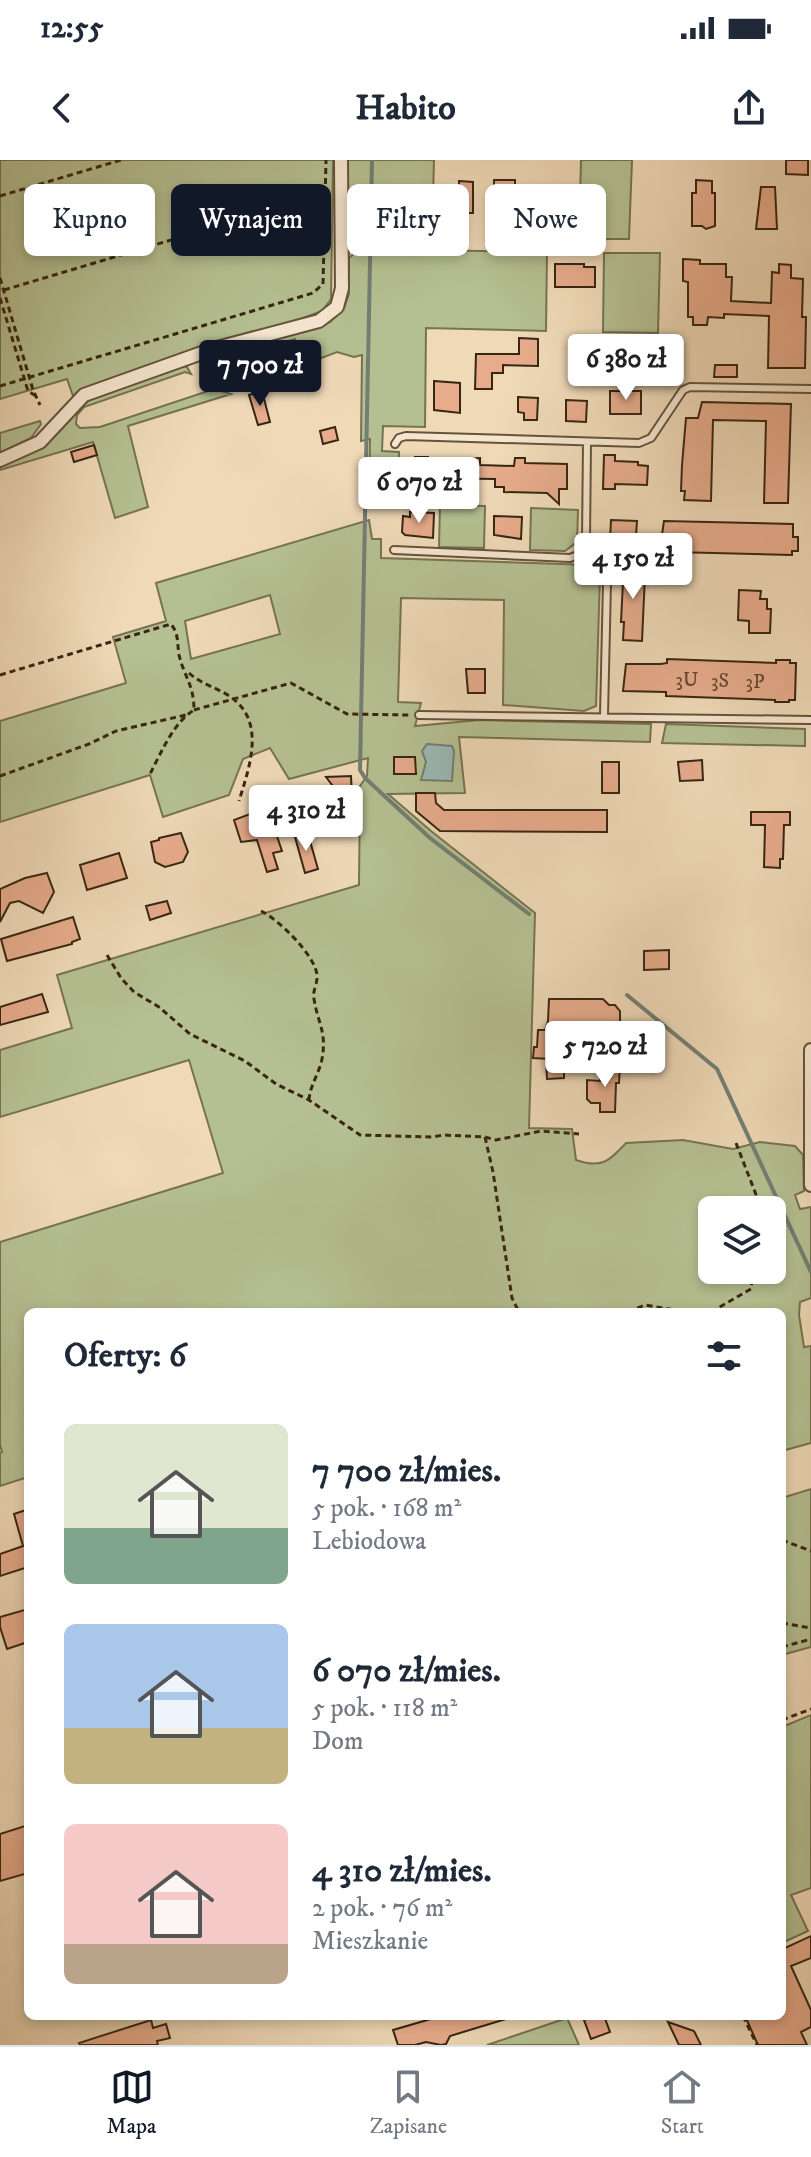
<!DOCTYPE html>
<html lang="pl">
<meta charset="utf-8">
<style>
:root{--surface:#fff;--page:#f2f2f3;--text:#1f2937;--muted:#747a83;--line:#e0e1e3;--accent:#111827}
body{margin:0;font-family:"IM FELL DW Pica",serif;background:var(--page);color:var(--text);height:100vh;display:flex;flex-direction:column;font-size:30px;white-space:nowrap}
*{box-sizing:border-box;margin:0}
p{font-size:26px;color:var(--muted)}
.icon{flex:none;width:44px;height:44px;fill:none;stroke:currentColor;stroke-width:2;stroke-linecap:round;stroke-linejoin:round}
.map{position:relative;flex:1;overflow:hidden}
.details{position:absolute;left:24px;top:1148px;width:762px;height:712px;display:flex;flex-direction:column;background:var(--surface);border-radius:12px;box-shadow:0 4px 12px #0003}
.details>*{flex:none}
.guide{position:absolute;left:24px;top:24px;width:764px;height:72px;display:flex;gap:16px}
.buttons{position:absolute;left:698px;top:1036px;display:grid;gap:16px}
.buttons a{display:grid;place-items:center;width:88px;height:88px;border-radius:12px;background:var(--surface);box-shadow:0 4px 12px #0003;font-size:40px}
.price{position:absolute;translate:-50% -68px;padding:0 18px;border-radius:8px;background:#fff;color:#222;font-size:26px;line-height:52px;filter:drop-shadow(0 2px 4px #0008)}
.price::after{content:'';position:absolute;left:50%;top:48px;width:24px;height:18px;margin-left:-12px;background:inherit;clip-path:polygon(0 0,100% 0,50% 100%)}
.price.active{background:var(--accent);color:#fff}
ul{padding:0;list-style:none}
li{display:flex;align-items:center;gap:24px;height:200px;padding:0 40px}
li span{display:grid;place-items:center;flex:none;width:224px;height:160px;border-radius:12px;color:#555}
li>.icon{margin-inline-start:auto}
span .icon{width:96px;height:96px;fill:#fffc;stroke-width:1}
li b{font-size:34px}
h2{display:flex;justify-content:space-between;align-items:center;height:96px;padding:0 40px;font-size:34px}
.pill{padding:0 28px;border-radius:12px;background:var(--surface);box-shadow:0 4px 12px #0003;font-size:28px;line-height:72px}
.pill.active{background:var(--accent);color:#fff}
.status{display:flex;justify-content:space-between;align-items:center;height:56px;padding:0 40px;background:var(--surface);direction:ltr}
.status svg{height:22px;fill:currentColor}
header{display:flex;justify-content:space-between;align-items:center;height:104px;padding:0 40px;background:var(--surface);font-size:36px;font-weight:800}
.menu{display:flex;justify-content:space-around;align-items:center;height:112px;border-top:2px solid var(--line);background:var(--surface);font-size:22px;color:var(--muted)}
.menu a{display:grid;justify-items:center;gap:4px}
.menu .active{color:var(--accent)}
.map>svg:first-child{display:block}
.green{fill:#b5c092;stroke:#767352;stroke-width:2;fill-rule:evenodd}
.water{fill:#9bb9b5;stroke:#737e74;stroke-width:2}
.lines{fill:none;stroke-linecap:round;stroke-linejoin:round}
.stream{stroke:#737e74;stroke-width:4}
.building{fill:#e7ac8c;stroke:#382612;stroke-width:2}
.service-casing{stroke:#66533b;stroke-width:10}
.minor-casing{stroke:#66533b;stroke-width:16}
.path{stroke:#382612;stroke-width:3;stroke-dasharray:6 4;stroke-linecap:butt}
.service{stroke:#f5e6d0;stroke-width:6}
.minor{stroke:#f5e6d0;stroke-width:12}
.labels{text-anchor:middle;stroke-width:8;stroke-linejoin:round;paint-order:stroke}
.number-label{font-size:20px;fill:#644830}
</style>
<div class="status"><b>12:55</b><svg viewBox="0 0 49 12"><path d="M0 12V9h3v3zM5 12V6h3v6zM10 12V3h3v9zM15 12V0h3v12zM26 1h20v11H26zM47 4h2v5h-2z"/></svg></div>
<header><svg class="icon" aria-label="back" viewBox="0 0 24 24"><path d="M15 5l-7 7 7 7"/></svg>Habito<svg class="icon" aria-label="share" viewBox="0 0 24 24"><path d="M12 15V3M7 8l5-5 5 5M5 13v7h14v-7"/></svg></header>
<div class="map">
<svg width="811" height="1885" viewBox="0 0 811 1885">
<rect width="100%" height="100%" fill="#efd9b7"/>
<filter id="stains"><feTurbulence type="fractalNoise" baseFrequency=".0025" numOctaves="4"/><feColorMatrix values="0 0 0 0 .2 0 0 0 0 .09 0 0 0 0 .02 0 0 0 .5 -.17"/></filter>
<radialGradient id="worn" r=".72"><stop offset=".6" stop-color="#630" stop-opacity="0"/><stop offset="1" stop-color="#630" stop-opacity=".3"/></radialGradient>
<path class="green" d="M0 0H333L331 139 322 151 295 161 210 184 83 229 73 236 67 219 0 239Z
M347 0H434L432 76 360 75 347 67Z
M581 0H632L629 79H579Z
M359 89 547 92 546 171 426 168 425 267 383 266 382 291 399 292 398 343H369L370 279 361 281 362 195 354 197 337 192 316 200 311 211 302 214 295 179 242 195 240 190 245 186 330 162 344 148 349 134V98Z
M604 93H660L658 173 603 172Z
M230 191 235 198 238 218C219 226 202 222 205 199Z
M179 206 187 207 191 214 185 212 84 247 77 255 76 264 80 268 100 267 214 229 231 234 128 266 148 347 115 358 93 282 0 310V305L25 296 44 284 75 249 90 240Z
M40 261 41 264 31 278 0 293V273Z
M440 345 485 346 484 388 439 387Z
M531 348 578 350 577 382 565 391 530 390Z
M369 360 372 379H381V398L592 405 600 415 596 546 584 551 503 545 504 440 401 438 398 542 421 543 415 566 479 560 651 564 650 582 459 577 465 633 388 634 431 671 535 753 529 968 572 969 576 1000C602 1009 609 1001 626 983L683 980 733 989 760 982 795 986 803 995 804 1031 795 1035 800 1049 811 1047V1138L800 1142 799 1155 804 1187 811 1186V1283L782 1291V1152H28V1317L0 1326V1293L2 1292 0 1285V1082L223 1013 189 900 0 957V890L72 868 57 815 359 725 360 626 367 616 368 598 289 619 270 588 243 599 229 635 163 657 150 615 0 662V561L126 523 113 477 166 461 156 423ZM270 435 280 474 191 499 185 461ZM712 1050H772V1110H712Z
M666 564 805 569V586L662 583Z
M811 1329V1487L782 1495V1338Z
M811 1555V1728L791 1735 808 1771 782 1783V1567Z
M567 1858 579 1885H487Z"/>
<path class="water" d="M427 584 452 586 454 591 452 621 421 620 426 602 422 591Z"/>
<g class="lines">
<path class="stream" d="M372 0 360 610 365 618 430 678 529 754
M627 835 717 909 811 1112"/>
</g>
<path class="building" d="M786 0H808V15L786 14Z
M494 20H515V50H524V63H507V50H494Z
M696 20 712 21V33H715V66L706 69 702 66H692V33H696Z
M459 21 473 22V53H459V64L441 63 442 36H459Z
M761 27H775L777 69H756Z
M545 32 574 34V55H561V61H545V54H541V39H545Z
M683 99 700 100V104H726V117H732L731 141 771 143 772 112 779 113V104L791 105V118L803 119 802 157H806L805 208H768L769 156 724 154V158L708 157 707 165H693V157H688V122L683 121Z
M555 104H584V107H595V127H555Z
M519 178 538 179V206L503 205V213H492V229H475L476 194H519Z
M715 205H737V217H714Z
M434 221 460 223V253L434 250Z
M262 231 270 262 258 265 249 235Z
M610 231H641V254H610Z
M518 237 538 238 537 260H524V253L518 252Z
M566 240 587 241 586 262 566 261Z
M702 242 791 244 788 343H764L766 261 713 260 711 341 684 340 685 331H681L682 305 686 258H698Z
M335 267 338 280 323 284 320 271Z
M94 285 97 295 74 302 71 292Z
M604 295H615V301L638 302V305L648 306 647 325 615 324V329H603Z
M415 297H428V301L480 298V305L514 306 515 298H525V303L567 304V329H559V344L547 333 504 332V327H495V319L428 318V322H415V316H409L410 301H415Z
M410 352 434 353 433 378 405 375 402 372 403 356 410 357Z
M494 356 522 357 521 379 494 375Z
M611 360 637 361 636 376 630 375V381L610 380Z
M664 361 793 364V377H798V391H792V395L673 392V388H660Z
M624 402H642V415H645L642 481 623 480 624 462H621Z
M739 430 761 431 760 439H767V449H771L770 473H749V461L738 460Z
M667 499 776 503V500H790V503H796L795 540H789V542H775V540L666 536V532L623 531 626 504H661L667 503Z
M466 509H485V533H468Z
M394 597H415L416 614H394Z
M702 600 703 620 680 621 678 602Z
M602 602H619V633H602Z
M351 616 352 638H342L326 617Z
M416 633H435L436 643 444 650H607V672L440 671 416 651Z
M268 650 282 691 273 693 278 709 267 712 257 680 241 682 234 660 258 651 259 653Z
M751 652H790V665H784L783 699H780V708L764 707 765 665H751Z
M181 673 188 692 183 702 165 707 155 702 151 682 159 680V678Z
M308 674 318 709 305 713 295 677Z
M119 693 127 718 87 730 80 705Z
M47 713 54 732 43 753 19 741 10 743 0 762V729L25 718Z
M167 741 171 753 150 760 146 746Z
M73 757 80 779 72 782V784L7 801 1 779Z
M669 790V809L644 810V791Z
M42 834 48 852 0 865V847Z
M549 839H603L609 845H615L620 851V862L612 869 611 902 591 881V870L585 863H564V866H559V872H551L550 899 533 898 534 887H537L538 870H545L548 861Z
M546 901H564V918L547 919Z
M601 906H620L619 923H616L615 952H600V943H591L587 939V920L600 921Z
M26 1350 28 1357V1407L0 1416V1394L23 1386 14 1354Z
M28 1449V1482L7 1489 0 1467V1457Z
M28 1665V1713L0 1721V1674Z
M811 1776V1798L791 1806 811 1850V1867L801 1872 807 1885H758L745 1856H782V1787L783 1789Z
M441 1856H506V1859L450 1876 446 1884 441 1885 426 1882 415 1885H398L393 1870Z
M594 1856H604L610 1872 591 1879 584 1860Z
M151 1860 153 1868 166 1864 170 1878 157 1881 158 1885H80L79 1883Z
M668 1862 694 1871 701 1885H679Z"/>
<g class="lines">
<g class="service-casing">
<path id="service" d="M587 283 586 380 602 407 607 423 604 555
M395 284 399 278 406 276 639 283 651 278 683 230 690 227 811 229
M394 390 570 398 591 390
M419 555 811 560"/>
</g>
<g class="minor-casing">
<path id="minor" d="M0 300 40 282 84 235 213 189 319 161 337 147 342 128 341 0
M811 890V1025"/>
</g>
<path class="path" d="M0 36 121 0
M0 118 33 230 40 245
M4 130 325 34
M0 138 28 231 36 236
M0 226 313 133 323 124 326 0
M189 513C202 525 219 528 232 538 266 563 249 608 239 641
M0 515 171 464C179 474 177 483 179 495 184 516 194 525 194 550 173 563 161 593 150 614
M194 550 291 523 347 554 410 555
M0 616 89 584 116 571 186 555
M261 751C278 759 315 795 317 815 318 823 312 831 314 839 318 864 327 872 322 899 319 914 310 925 309 940
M107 795 121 818 134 832 159 847 190 874 245 901 276 924 309 940 360 975 433 977 443 975 485 977 496 980 541 971 579 974
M485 977 493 1012 512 1138 519 1152
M736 983 762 1050
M628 1152 645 1145 687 1152
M711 1152 751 1129 753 1110
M782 1380 811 1391
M782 1463 811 1468
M782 1487 811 1479
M782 1560 811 1549
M743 1856 757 1885"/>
<use href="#service" class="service"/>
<use href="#minor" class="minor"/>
</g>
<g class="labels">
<g class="number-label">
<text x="687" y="526">3U</text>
<text x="720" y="527">3S</text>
<text x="755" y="528">3P</text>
</g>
</g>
<rect width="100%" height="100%" filter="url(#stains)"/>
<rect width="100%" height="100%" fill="url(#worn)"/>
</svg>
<div class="buttons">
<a><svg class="icon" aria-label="layers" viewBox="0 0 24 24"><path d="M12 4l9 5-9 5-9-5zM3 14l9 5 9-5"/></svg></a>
</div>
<b class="price" style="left:626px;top:242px">6 380 zł</b>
<b class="price active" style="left:260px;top:248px">7 700 zł</b>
<b class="price" style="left:419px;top:365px">6 070 zł</b>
<b class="price" style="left:633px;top:441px">4 150 zł</b>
<b class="price" style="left:306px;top:693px">4 310 zł</b>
<b class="price" style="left:605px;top:929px">5 720 zł</b>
<div class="guide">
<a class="pill">Kupno</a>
<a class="pill active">Wynajem</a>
<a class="pill">Filtry</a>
<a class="pill">Nowe</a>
</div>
<section class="details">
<h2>Oferty: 6<svg class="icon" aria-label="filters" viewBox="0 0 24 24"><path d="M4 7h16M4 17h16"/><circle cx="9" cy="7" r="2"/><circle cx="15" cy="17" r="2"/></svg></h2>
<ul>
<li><span style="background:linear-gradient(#dfe7d0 65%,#7fa58c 0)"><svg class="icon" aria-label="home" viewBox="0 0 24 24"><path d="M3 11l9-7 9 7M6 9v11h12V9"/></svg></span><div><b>7 700 zł/mies.</b><p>5 pok. · 168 m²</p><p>Lebiodowa</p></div></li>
<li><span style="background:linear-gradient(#a9c7e8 65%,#c2b280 0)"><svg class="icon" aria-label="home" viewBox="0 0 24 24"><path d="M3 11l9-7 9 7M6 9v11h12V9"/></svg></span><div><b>6 070 zł/mies.</b><p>5 pok. · 118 m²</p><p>Dom</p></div></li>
<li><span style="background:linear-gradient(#f6c9c9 75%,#b9a48a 0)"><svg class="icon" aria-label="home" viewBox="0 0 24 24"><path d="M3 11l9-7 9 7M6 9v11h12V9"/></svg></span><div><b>4 310 zł/mies.</b><p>2 pok. · 76 m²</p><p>Mieszkanie</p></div></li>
</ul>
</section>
</div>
<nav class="menu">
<a class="active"><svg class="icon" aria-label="map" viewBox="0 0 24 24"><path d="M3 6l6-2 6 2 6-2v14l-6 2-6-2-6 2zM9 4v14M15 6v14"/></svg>Mapa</a>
<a><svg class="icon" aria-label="saved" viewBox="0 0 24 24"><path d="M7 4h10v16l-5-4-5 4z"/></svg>Zapisane</a>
<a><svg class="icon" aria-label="home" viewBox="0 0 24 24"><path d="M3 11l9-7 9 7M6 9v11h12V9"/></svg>Start</a>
</nav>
